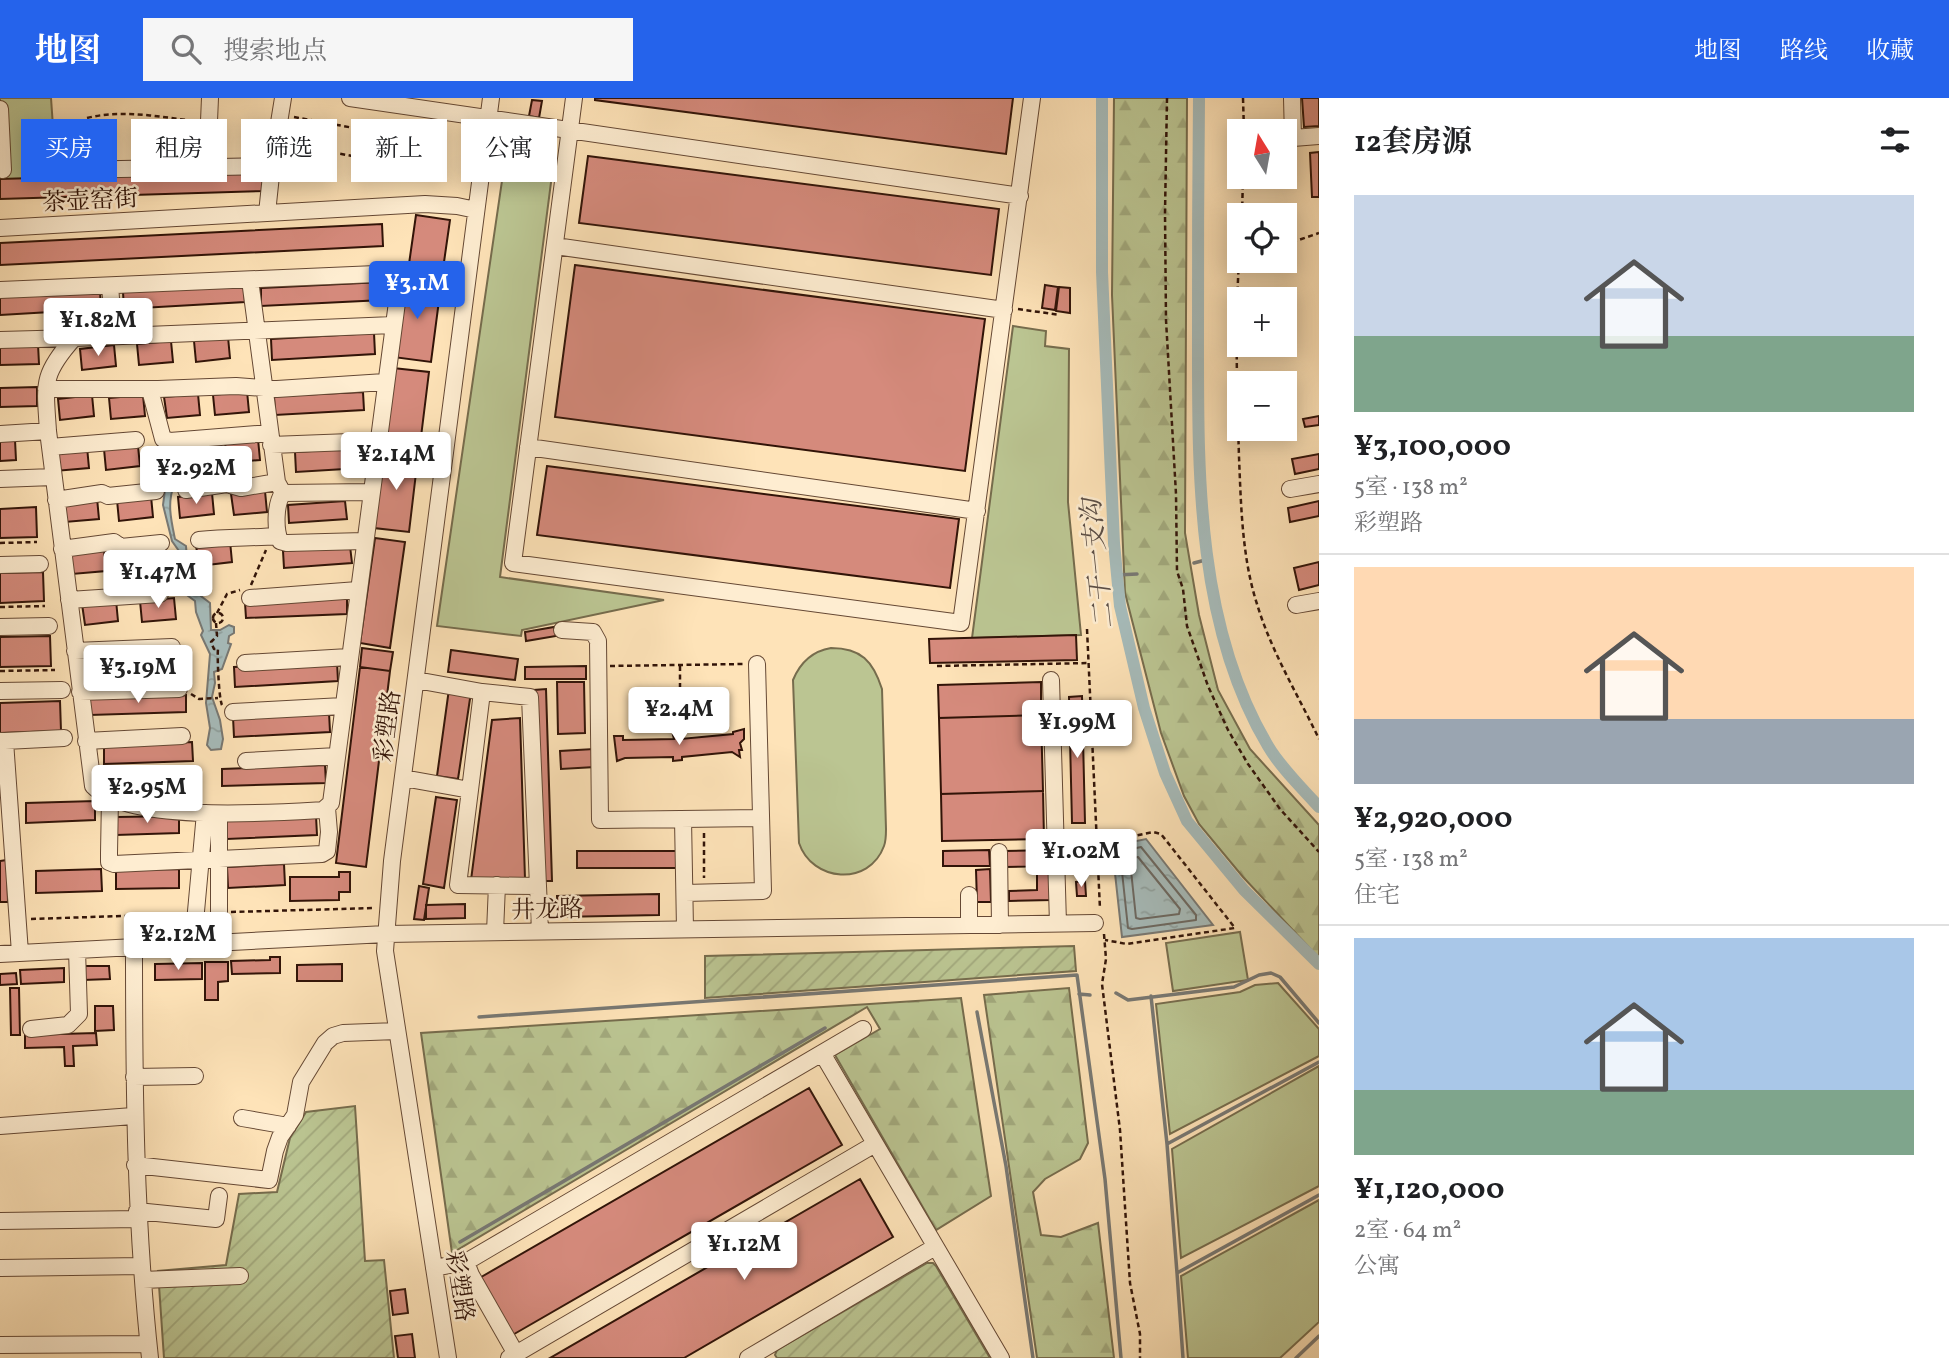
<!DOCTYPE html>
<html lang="zh">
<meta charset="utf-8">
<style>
:root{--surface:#fff;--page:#f6f6f6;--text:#202124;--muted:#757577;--line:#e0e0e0;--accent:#2563eb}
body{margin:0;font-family:Vollkorn,"Noto Serif SC",serif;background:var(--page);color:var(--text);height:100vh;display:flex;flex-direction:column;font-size:26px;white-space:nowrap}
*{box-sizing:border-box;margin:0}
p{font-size:23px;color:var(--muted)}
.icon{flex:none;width:38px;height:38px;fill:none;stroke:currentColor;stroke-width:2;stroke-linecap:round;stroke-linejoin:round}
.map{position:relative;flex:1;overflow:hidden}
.drawer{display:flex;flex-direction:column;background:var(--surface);width:630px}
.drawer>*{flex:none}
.hud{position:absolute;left:21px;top:21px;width:665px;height:63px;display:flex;gap:14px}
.needle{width:46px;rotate:349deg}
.buttons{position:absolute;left:1227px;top:21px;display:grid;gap:14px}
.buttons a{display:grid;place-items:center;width:70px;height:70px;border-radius:0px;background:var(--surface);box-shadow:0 4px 18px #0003;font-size:35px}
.price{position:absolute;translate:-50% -60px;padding:0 16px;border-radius:7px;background:#fff;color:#222;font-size:23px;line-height:46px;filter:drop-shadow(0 2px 4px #0008)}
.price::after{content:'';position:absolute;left:50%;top:42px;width:21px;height:16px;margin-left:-10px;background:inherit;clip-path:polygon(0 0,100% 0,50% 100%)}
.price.on{background:var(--accent);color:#fff}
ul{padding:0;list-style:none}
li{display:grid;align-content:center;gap:14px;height:371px;padding:0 35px}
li+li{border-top:2px solid var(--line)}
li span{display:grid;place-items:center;height:217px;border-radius:0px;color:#555}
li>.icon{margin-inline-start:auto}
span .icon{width:126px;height:126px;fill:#fffc;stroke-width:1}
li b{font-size:30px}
h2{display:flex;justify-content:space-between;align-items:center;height:84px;padding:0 35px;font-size:30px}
.chip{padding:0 24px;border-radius:0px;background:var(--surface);box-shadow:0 4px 18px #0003;font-size:24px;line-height:63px}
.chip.on{background:var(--accent);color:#fff}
header{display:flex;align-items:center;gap:42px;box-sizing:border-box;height:98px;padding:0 35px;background:var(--accent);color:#fff}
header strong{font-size:33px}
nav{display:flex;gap:38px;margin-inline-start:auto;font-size:24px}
.search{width:490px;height:63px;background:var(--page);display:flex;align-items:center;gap:18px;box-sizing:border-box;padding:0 24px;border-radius:0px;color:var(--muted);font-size:26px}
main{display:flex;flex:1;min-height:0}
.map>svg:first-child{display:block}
.grass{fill:#bbc592;stroke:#766c4d;stroke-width:2}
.forest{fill:url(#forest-firs);stroke:#766c4d;stroke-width:2}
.garden{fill:url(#garden-furrows);stroke:#766c4d;stroke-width:2}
.water{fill:url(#water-ripples);stroke:#787873;stroke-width:2}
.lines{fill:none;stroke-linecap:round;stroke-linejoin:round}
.shore{stroke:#6c6861;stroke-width:2}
.stream{stroke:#787873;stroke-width:3.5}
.canal{stroke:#a6bbba;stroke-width:12}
.building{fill:#d58a7c;stroke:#321408;stroke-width:2}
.minor-casing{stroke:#654834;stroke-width:18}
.path{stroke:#321408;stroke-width:2.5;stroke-dasharray:5 3.5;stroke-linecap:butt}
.minor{stroke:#feedd1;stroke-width:16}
.labels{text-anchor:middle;stroke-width:5;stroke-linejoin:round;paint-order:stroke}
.street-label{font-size:24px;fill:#321408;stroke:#feedd1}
.water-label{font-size:26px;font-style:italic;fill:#5b4e46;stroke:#feedd1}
</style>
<header>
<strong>地图</strong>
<div class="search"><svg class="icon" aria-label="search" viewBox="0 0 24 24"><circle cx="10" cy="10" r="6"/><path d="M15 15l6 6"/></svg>搜索地点</div>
<nav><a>地图</a><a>路线</a><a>收藏</a></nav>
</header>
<main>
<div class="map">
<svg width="1319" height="1260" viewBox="0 0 1319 1260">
<defs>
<pattern id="forest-firs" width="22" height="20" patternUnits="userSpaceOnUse" patternTransform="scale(1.75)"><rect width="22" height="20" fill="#bbc592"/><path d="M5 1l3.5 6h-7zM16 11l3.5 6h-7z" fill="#a1a87c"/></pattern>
<pattern id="garden-furrows" width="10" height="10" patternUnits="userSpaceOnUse" patternTransform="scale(1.75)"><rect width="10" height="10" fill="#bbc592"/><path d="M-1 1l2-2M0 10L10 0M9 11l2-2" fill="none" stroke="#a1a87c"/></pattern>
<pattern id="water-ripples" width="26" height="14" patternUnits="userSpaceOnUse" patternTransform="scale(1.75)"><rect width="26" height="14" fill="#a6bbba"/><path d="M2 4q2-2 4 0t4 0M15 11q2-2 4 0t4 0" fill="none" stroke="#8fa09e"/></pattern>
</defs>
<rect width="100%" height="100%" fill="#fee3b8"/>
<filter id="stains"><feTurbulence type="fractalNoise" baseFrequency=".00286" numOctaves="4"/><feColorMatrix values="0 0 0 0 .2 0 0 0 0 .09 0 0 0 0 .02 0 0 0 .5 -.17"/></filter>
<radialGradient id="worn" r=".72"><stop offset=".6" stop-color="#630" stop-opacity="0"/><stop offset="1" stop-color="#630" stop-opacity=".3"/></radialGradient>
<path class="grass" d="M0 0H51L57 86 0 88Z
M526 65 553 69 500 479 664 502 522 532 521 538 437 528 504 69Z
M1013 228 1046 233 1045 248 1069 251 1068 404 1081 537 972 540Z
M831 550C861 550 873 563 882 591L886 731C886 736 886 743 884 748 869 789 812 784 799 745L793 582C800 565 813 553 831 550Z
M1240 834 1248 882 1173 893 1166 845Z
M1278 885 1319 931V958L1170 1036 1156 906 1240 894 1255 887Z
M1319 968V1088L1181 1160 1172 1051Z
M1319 1102V1224L1280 1260H1188L1181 1178Z"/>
<path class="forest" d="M1114 0H1187L1185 435 1199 517 1218 592 1250 651 1319 727V860L1243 779 1199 726 1184 698 1161 635 1125 495 1112 197Z
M1069 890 1088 1045 1080 1061 1045 1081 1033 1094 1041 1137 1061 1139 1098 1125 1114 1260H1037L984 897Z
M961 900 991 1098 936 1132 835 957 880 931 867 909 452 1155 421 935Z"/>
<path class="garden" d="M1074 848 1076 873 705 900V858Z
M355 1008 365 1163 384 1162 394 1260H164L158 1173 226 1167 239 1096 277 1094 290 1040 306 1014Z
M927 1165H933L936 1168 990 1260H777L775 1257 777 1252Z"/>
<path class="water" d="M167 379 174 387C167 405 171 422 175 441L186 448 189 486 193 492 210 505 211 532H220L229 527 234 529V535L229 538 228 545 231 546 222 571 214 574 215 585 212 599 220 622 223 641 221 651 211 652 207 647 210 630 206 605 210 556 201 537 203 533 196 514 195 503 180 492 179 453 172 443 163 407 165 392 160 385 162 380Z
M1146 741 1213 827 1122 839 1112 748Z"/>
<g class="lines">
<path class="shore" d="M1141 749 1196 817V822L1132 831 1128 830 1120 755 1123 753Z
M1138 759 1180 811 1179 816 1140 821 1136 820 1130 763 1132 760Z"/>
<path class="stream" d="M1194 465 1209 461
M1117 477 1137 476
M1116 895 1128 902 1234 889 1259 877 1271 875 1280 879 1319 925
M1079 896 1090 897
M1151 898 1167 1046 1177 1175
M977 914 1006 1068 1033 1260
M479 919 1077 877 1105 1081 1121 1260
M1167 1046 1319 964
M460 1144 825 930
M1183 1260 1177 1175 1319 1097
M1296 1260 1319 1238"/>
<path class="canal" d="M1102 0V174L1114 445 1120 508 1144 610 1165 675 1187 723 1244 792 1319 866
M1199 0C1198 80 1198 159 1198 239 1198 375 1196 527 1268 648 1281 670 1302 690 1319 709"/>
</g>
<path class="building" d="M595 0H1013L1006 56 595 2Z
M1302 0H1319V28L1304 29Z
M532 2 542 3 539 20 529 18Z
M1319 54V99H1312L1310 55Z
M588 58 999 111 991 177 579 125Z
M266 73V93L0 101V81Z
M416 117 450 122 442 178 408 173Z
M382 126 383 148 0 167V145Z
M575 167 985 221 965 373 555 319Z
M403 182 441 187 431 264 393 259Z
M382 184 383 202 261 208V190Z
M244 187 245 204 124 211 123 194Z
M1045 187 1058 189 1055 212 1042 210Z
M1059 189 1070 190V215L1056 213Z
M100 193 101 211 0 217V198Z
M374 235 375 256 272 262 271 241Z
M228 239 230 260 196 264 194 243Z
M171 243 173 264 139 267 137 246Z
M38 246 39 266 0 267V248Z
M114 247 116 268 82 272 80 251Z
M393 270 429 274 420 347 384 343Z
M37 289V308L0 309V290Z
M247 293 249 314 215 317 213 297Z
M363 294 364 312 275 317 274 298Z
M198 296 200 317 167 320 164 299Z
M92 297 94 318 60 322 58 301Z
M143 297 145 318 111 321 109 300Z
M1319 318V327L1305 329 1303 321Z
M258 341 260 362 227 365 225 344Z
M15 342 16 362 0 363V343Z
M209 343 211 364 177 367 175 346Z
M138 348 140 368 106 372 104 351Z
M87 349 89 370 55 373 53 353Z
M360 350 361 370 296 374 295 354Z
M383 354 418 358 409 434 374 430Z
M1319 356V371L1295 376 1292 361Z
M547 368 959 421 950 490 537 437Z
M265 393 267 414 234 417 231 396Z
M212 395 214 416 180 420 178 399Z
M151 398 153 419 119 423 117 402Z
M97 400 99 421 65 424 63 403Z
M345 403 347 421 289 425 288 407Z
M1319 403V418L1290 424 1288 410Z
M36 409 37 439 0 440V411Z
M375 440 405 444 390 550 360 545Z
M230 443 232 464 199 468 196 447Z
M350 448 352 465 284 470 283 453Z
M104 452 106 473 72 476 70 455Z
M152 452 154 473 120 476 118 455Z
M1319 464V487L1299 492 1294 470Z
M43 474 44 503 0 505V475Z
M174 500 176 521 142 524 140 503Z
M347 500V516L246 520 245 505Z
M116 502 118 523 85 527 82 506Z
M554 529 556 538 526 543 525 534Z
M1076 537 1077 562 930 565 929 541Z
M50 538 51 568 0 569V539Z
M362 550 393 554 390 573 360 569Z
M451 552 518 561 515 582 448 574Z
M179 554V571L85 574 84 557Z
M337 564 338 583 235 589 234 569Z
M586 568V581H525V569Z
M360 569 390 573 366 769 336 765Z
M557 584H584L585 635 558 636Z
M1041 584V617L939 620 938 587Z
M449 591 471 594 458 681 437 678Z
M546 591 552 783H540L534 592Z
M186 597V614L90 617V600Z
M1082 598 1085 725H1072L1069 599Z
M60 603 61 633 0 635V605Z
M329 614 330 634 234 639 233 619Z
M1041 617 1043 693 941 696 939 620Z
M520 620 525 781 471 782 492 622Z
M744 631V641L740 645 742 652H739L740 659 732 654 682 659V662L673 663V659L625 660 617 663 614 638H623V642L674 641 673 637H681V641L733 636V634Z
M192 644 193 663 104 666V647Z
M594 651 595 669 561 671 560 653Z
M325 667 326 685 222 688V671Z
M1043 693 1044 741 942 743 941 696Z
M436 699 457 702 444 790 423 786Z
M95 703V722L26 725V705Z
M179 718V735L116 737V719Z
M316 718 317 737 227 741V723Z
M989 752 990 768H943V753Z
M1052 752V768L1005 769 1004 753Z
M577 753H677V770H577Z
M7 762 8 804H0V763Z
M284 766 285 787 228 790 227 769Z
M1037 768H1050L1051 802 1009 803V793L1037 792Z
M101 771 102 793 36 795V773Z
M179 771V790L116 791V772Z
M990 771 991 804H977L976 772Z
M339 774H350V794H339V802L290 803V779H339Z
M1085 783 1086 798H1077L1076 784Z
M419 788 429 790 424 822 414 821Z
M659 796V817L558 819 557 798Z
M465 806V820L426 821V807Z
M270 859H280V875L232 876 231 863 270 862Z
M205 864H228V883L218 884V902H205Z
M202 865V881L155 882V866Z
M342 866V883H297V867Z
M83 868H109L110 881 83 882Z
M64 870V884L21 886 20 872Z
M16 875 17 886 0 887V876Z
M10 890H19L20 937H11Z
M95 908H113L114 932 95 933Z
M96 935 97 947 73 948 74 968H65L64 949 25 950V937Z
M809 990 842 1047 509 1239 476 1182Z
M860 1081 893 1139 684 1260H550Z
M405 1191 408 1215 393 1217 390 1193Z
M412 1236 415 1260H398L395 1238Z"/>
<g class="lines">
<g class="minor-casing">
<path id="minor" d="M350 0 1020 98
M574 0 513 465 961 525 1032 0
M1292 0 1293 40 1319 38
M0 11 3 72
M207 69 210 0
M72 72 272 68 283 0
M267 115 272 68
M0 130 425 106 457 108 476 112
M555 148 1004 212
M250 182 277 384 283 395
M110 188 114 238
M0 192 376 176C387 177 393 179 399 189L331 705 323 712C271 715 129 725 93 688L48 333C45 286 41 277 74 240L393 227
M0 242 74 240
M46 291H158L236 288 277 291 385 284
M150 292 163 341 170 343 270 335
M0 336 48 333
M271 347 377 343
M50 349 136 342
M528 349 977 413
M0 381 53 379
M1290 391 1319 386
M186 392 227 386 241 390 277 384
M56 402 102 395 108 398 156 393
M199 442C226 439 251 440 278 438
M364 443 287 445 280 443C275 431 275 406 283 395L371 394
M62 451 114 444 121 449 161 445
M0 467 40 466
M250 500 358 492
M69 502 160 496
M1296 507 1319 503
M0 529 49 528
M562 532 593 534 598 543 600 722 761 720
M75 553 172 549
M245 565 349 559
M416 582 482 594
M1051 582 1058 826
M0 593 62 592
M80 594 179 591
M233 614 343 608
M0 643H5L20 855
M5 643 64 640
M86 643 182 638
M246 663 337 658
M403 680 470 692 458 787 538 788 530 599 482 594 470 692
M110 700 109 755V764L114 766 322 756 327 753 329 734 327 710
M219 716V844
M683 721 685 831
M999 754 1000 827
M538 788 540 833
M685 795 763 793 757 566
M969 797V827
M495 834 497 787
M193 846 205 715
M134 849C134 988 135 1122 150 1260
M0 856 386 836 1095 825
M31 931 68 927 79 916 77 852
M822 955 1001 1260
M134 979 195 978
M242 1020 288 1028
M0 1028 133 1018
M135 1067 269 1082 275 1053 280 1039 295 1017 301 984 325 945 333 938 343 935 397 933
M137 1113 216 1121 219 1098
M0 1123 138 1121
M466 1164 471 1177 516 1256
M0 1170 142 1168
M434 1170 466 1164 863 931
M143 1182 240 1178
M0 1247 148 1246
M448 1260 385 853 392 763 491 0
M509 1260 875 1046
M748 1260 935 1149"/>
</g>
<path class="path" d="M1167 0 1165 115 1166 222 1176 396 1177 473 1183 491 1187 528 1208 588 1228 632 1248 666 1280 711 1319 754
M1243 0 1244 33
M294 19 441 46
M87 20C122 11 160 19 195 23
M290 47 432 72
M1242 117 1243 79
M1284 147 1319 135
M1239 163C1235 228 1237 293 1239 359 1241 407 1242 460 1257 506 1271 553 1298 597 1319 641
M1239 168 1247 163
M1018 211 1060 217
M0 445 37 444
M251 487 266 452
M0 509 45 508
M217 515 227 496 240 492
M213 520a5 5 0 1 1 10 0a5 5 0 1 1-10 0Z
M216 525 217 538 211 544 214 551H218C217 559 219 602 222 607
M1087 531 1100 811
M610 568 744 566
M937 568 1089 565
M0 573 55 572
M191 596 199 601 218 600
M680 624V567
M704 735V780
M1096 746 1153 734 1161 736 1235 830 1127 846 1105 842
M231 814 375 810
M31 821 182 816
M1104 836 1106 861 1102 886 1120 1032 1130 1185 1140 1236V1260"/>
<use href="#minor" class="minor"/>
</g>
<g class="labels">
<g class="street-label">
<text transform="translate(90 102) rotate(-3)" y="8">茶壶窑街</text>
<text transform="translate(387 628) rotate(-83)" y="8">彩塑路</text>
<text transform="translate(547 811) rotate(-1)" y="8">井龙路</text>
<text transform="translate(460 1188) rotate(81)" y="8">彩塑路</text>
</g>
<g class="water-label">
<text transform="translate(1097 466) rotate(-96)" y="9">二干一支沟</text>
</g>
</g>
<rect width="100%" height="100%" filter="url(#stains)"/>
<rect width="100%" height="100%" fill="url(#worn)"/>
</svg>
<div class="buttons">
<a><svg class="needle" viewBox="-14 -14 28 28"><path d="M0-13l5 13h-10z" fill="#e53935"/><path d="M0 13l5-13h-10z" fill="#757577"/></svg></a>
<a><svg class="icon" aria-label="locate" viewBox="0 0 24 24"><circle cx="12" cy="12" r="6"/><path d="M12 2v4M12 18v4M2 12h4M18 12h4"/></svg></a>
<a>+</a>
<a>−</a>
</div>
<b class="price on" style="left:417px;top:223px">¥3.1M</b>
<b class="price" style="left:98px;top:260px">¥1.82M</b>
<b class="price" style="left:396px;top:394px">¥2.14M</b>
<b class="price" style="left:196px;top:408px">¥2.92M</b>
<b class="price" style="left:158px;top:512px">¥1.47M</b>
<b class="price" style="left:138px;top:607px">¥3.19M</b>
<b class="price" style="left:679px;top:649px">¥2.4M</b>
<b class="price" style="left:1077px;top:662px">¥1.99M</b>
<b class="price" style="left:147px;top:727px">¥2.95M</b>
<b class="price" style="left:1081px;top:791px">¥1.02M</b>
<b class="price" style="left:178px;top:874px">¥2.12M</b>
<b class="price" style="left:744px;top:1184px">¥1.12M</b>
<div class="hud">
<a class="chip on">买房</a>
<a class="chip">租房</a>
<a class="chip">筛选</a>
<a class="chip">新上</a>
<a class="chip">公寓</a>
</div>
</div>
<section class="drawer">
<h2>12套房源<svg class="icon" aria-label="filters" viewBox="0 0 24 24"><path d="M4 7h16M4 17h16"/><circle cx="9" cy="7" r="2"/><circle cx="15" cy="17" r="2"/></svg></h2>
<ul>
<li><span style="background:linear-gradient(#c9d6e8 65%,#7fa58c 0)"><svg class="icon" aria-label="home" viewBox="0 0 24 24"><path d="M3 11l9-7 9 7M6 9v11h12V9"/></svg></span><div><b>¥3,100,000</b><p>5室 · 138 m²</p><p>彩塑路</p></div></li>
<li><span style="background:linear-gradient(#ffd9b3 70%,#9aa5b1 0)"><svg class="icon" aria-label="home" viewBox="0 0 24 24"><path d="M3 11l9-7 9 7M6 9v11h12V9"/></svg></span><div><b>¥2,920,000</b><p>5室 · 138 m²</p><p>住宅</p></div></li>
<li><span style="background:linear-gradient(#a9c7e8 70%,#7fa58c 0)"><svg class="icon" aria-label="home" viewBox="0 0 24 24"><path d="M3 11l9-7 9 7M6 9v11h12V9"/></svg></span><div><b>¥1,120,000</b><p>2室 · 64 m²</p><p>公寓</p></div></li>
</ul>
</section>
</main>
